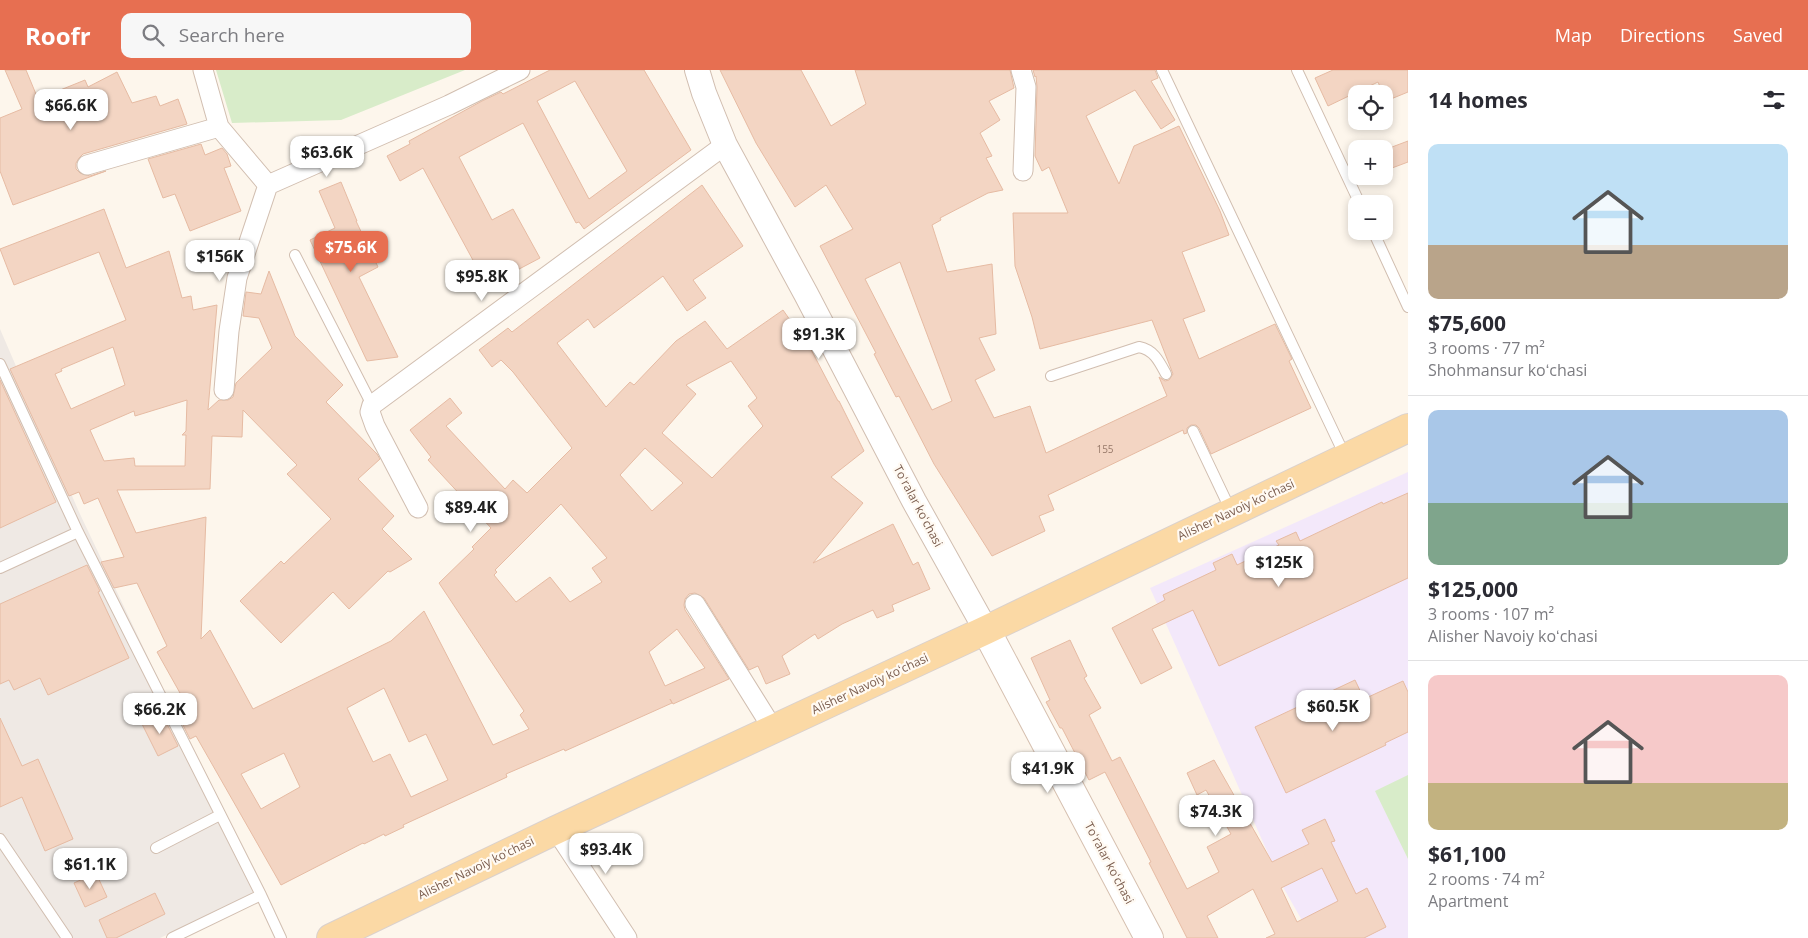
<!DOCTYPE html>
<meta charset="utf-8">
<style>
:root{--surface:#fff;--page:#f7f7f7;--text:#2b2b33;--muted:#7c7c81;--line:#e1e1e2;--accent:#e76f51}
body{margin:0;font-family:"Open Sans",sans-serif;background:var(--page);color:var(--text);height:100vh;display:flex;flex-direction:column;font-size:19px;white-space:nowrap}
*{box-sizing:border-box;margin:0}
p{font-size:16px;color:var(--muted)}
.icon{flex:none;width:28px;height:28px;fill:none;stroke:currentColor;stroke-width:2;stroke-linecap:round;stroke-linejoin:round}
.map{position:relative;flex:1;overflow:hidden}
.side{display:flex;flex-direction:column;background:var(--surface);width:400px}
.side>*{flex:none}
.tools{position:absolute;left:1348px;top:15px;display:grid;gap:10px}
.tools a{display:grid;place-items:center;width:45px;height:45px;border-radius:10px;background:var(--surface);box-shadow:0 2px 8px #0003;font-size:25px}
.price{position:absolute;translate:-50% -42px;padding:0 11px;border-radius:10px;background:#fff;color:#222;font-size:16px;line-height:32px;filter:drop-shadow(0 1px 2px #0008)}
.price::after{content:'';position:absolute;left:50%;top:30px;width:15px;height:11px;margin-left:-8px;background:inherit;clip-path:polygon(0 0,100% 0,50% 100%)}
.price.active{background:var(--accent);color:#fff}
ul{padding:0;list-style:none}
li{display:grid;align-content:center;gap:10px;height:265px;padding:0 20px}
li+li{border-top:1px solid var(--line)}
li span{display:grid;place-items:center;height:155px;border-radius:10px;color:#555}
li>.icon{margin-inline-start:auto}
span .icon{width:90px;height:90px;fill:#fffc;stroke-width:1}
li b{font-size:21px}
h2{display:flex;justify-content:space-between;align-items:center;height:60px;padding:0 20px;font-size:21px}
header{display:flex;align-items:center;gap:30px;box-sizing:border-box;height:70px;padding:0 25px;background:var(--accent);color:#fff}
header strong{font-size:24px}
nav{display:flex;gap:28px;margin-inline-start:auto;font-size:18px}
.search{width:350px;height:45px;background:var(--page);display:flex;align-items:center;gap:12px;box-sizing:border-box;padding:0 18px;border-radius:10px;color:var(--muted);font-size:19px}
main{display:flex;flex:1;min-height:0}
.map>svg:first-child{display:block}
.industrial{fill:#efe9e4}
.education{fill:#f3e8fa}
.green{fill:#d8ecc9}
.building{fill:#f3d5c3;stroke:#e6bba3;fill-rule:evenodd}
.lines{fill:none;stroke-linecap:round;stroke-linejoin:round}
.service-casing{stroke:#d1beb0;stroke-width:12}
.minor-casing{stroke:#d1beb0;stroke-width:21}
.tertiary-casing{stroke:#d1beb0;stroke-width:26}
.secondary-casing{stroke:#d6c0b0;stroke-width:30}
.primary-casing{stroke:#dad1cd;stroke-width:30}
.service{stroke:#fff;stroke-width:10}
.minor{stroke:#fff;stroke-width:19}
.tertiary{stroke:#fff;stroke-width:24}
.secondary{stroke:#fff;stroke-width:28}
.primary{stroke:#fbd9a5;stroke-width:28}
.labels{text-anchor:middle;stroke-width:4.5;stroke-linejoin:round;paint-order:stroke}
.number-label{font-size:10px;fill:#987a6a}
.street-label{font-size:12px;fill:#7a5c4d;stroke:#fffaf3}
</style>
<header>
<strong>Roofr</strong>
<div class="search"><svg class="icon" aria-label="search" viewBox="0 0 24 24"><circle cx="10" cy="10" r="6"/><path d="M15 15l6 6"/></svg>Search here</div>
<nav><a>Map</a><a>Directions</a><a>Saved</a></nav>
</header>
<main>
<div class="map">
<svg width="1408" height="868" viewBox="0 0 1408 868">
<rect width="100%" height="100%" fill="#fdf6ec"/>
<path class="industrial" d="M0 259 79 442 259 821 160 868H0Z"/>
<path class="education" d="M1408 402V868H1312L1283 817 1150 518Z"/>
<path class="green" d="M216 0H465L341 50 232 53Z
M1408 705V789L1375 721Z"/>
<path class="building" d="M5 0H26L38 29 85 10 88 17 117 2 132 33 156 26 160 36 178 29 187 54 83 84 79 88 76 93V99L80 103 90 106 106 101 13 135 0 101V48L22 39Z
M550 0H644L691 80 584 159 579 152 576 153 523 53 459 87 492 150 513 139 540 188 487 216 423 98 400 111 387 86 410 74 409 71 482 31 501 22 503 24ZM575 11 627 101 589 129 537 31Z
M720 0H801L831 56 866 34 855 0H1010L1014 18 989 31 1000 50 980 63 992 86 986 88 1003 120 988 123 940 148 941 150 932 155 947 202 992 194 996 264 979 268 995 300 975 310 994 348 1030 336 1046 383 1167 326 1159 307 1165 311 1169 310 1173 304 1152 250 1040 279 1032 247 1015 196 1013 143H1068L1049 97 1042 101 1035 86 1037 17 1036 6 1035 7 1033 0H1155L1158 8 1151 11 1175 50 1161 59 1135 20 1086 46 1119 114 1134 76 1179 56 1220 141 1229 165 1182 182 1205 241 1183 249 1199 289 1275 254 1292 289 1289 291 1311 338 1211 384 1199 358 1196 355H1191L1187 358V363L1184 364 1183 360 1048 425 1054 440 1039 446 1045 461 992 486 934 394 899 326 896 327 874 284 876 283 820 176 853 159 826 115 795 137 756 73ZM900 192 952 331 932 340 865 209Z
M1333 0H1408V22L1386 31 1378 12 1328 36 1315 8Z
M1408 71V92L1384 101V80Z
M201 74 205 85 222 78 227 84 231 96 224 98 241 141 190 161 175 124 163 128 148 89Z
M341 112 357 151H356L378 197 359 207 398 287 367 291 310 170 335 158 319 121Z
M702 115 743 176 693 210 706 228 687 241 663 206 594 258 588 249 557 273 606 337 630 312 634 315 676 271 705 251 727 279 783 240 804 270H806L838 331H839L864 381 831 407 863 433 813 493 893 454 913 495 918 492 930 519 892 535 894 541 877 548 873 540 842 554 818 569 815 564 782 586 790 604 766 614 758 596 749 600 704 528 695 523 689 524 685 529 684 535 685 540 729 609 673 634 670 629 672 633 565 681 564 679 506 704 507 707 403 755 404 757 385 766 384 764 364 774 363 773 281 815 196 666 190 669 174 637 179 635 174 626 180 623 157 582 167 576 137 513 114 518 101 492 124 487 98 428 84 434 79 422 69 426 10 299 126 250 99 182 14 215 0 179 104 139 126 198 169 181 182 228 191 226 193 240 217 235 208 340 219 330H228L233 327 236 313 272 278 259 248 243 246 246 222 261 224 269 201 295 266 343 315 326 332 377 384 380 389 358 409 394 446 382 459 412 489 390 502 388 501 349 539 333 522 281 573 240 531 281 491 284 494 331 449 287 404 297 395 243 340 242 367 212 366 210 419 117 420 136 463 206 447 201 569 210 560 253 639 391 571 424 541 493 675 529 659 520 645 524 641 439 513 474 479 472 477 491 458 428 390 431 387 410 360 450 328 462 343 446 356 505 419 513 410 527 423 572 378 513 302 501 290 492 297 479 280 508 258 512 262ZM113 277 125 315 71 339 55 304 62 301 61 299ZM731 291 757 328 748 336 763 356 712 408 662 363 696 324 686 315ZM187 330 186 361 182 365H186L185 396H135L134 388 104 391 90 360 134 341 135 346ZM645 378 683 413 652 441 620 405ZM561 434 607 488 592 498 602 512 570 532 550 507 516 532 494 505 497 502 495 500ZM677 559 705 598 665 616 649 582ZM384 618 409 672 426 664 448 710 411 727 390 684 373 692 347 638ZM284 683 300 717 261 739 241 704Z
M0 310 56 432 0 458Z
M1408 423V508L1219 596 1193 540 1152 559 1172 598 1141 614 1112 558 1165 530 1163 525 1216 500 1213 493 1232 484 1237 495 1279 475 1276 471 1296 462 1300 471 1382 432 1383 434Z
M87 495 100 521 98 522 129 588 48 625 40 608 14 620 9 610 0 614V534Z
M1070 570 1087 606 1084 608 1101 638 1089 645 1112 691 1120 687 1187 819 1219 802 1207 777 1231 764 1206 720 1197 725 1187 703 1214 690 1272 792 1309 774 1302 760 1325 749 1335 771 1331 772 1356 824 1367 818 1386 857 1364 868H1266L1275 864 1253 819 1207 846 1218 868H1187L1149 793 1151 792 1105 702 1089 710 1062 658H1060L1046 632 1050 630 1031 588ZM1322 798 1338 831 1297 852 1281 818Z
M1355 610 1364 629 1403 611 1408 622V662L1385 673 1386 675 1286 723 1255 657Z
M162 644 178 676 158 686 142 654Z
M0 648 22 696 38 689 73 769 45 781 22 727 0 737Z
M96 803 107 827 85 837 74 813Z
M155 823 165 844 116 868H107L99 850Z"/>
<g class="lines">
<g class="service-casing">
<path id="service" d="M1162 0 1346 388
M1297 0 1360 134
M1373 161 1408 237
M295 185 372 335
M0 294 78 462 261 825 281 868
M1051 306 1139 277C1154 280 1159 291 1166 304
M1193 361 1231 441
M0 498 78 462
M0 769 67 868
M156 778 220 745
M172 868 261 825"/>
</g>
<g class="minor-casing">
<path id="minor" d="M203 0 219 57 268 115 449 35 520 0
M1021 0 1026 17 1023 101
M87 95 219 57
M224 320 229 261 237 208 268 115
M418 438 375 356 370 342 372 335 725 75
M695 534 773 659
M556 760 627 868"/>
</g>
<g class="tertiary-casing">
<path id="tertiary" d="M697 0 704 23 725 75 806 224 914 431 986 560"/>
</g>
<g class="secondary-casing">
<path id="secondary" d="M986 560 1149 868"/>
</g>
<g class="primary-casing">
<path id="primary" d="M331 868 556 760 986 560 1408 358"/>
</g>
<use href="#service" class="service"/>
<use href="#minor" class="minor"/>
<use href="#tertiary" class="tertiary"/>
<use href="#secondary" class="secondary"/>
<use href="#primary" class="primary"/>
</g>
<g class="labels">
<g class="number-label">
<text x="1105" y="383">155</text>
</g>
<g class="street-label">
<text transform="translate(918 436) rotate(62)" y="4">Toʻralar koʻchasi</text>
<text transform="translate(1236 440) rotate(-25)" y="4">Alisher Navoiy koʻchasi</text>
<text transform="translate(870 614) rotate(-25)" y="4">Alisher Navoiy koʻchasi</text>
<text transform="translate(1109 793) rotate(62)" y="4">Toʻralar koʻchasi</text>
<text transform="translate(476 798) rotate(-26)" y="4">Alisher Navoiy koʻchasi</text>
</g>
</g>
</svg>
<div class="tools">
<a><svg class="icon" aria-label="locate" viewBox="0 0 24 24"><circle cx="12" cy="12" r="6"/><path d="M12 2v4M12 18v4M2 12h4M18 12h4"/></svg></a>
<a>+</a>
<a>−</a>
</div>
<b class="price" style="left:71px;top:61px">$66.6K</b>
<b class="price" style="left:327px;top:108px">$63.6K</b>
<b class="price active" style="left:351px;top:203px">$75.6K</b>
<b class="price" style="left:220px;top:212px">$156K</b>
<b class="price" style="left:482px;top:232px">$95.8K</b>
<b class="price" style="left:819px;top:290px">$91.3K</b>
<b class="price" style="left:471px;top:463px">$89.4K</b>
<b class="price" style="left:1279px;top:518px">$125K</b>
<b class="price" style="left:1333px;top:662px">$60.5K</b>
<b class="price" style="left:160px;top:665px">$66.2K</b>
<b class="price" style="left:1048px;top:724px">$41.9K</b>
<b class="price" style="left:1216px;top:767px">$74.3K</b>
<b class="price" style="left:606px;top:805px">$93.4K</b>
<b class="price" style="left:90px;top:820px">$61.1K</b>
</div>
<section class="side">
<h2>14 homes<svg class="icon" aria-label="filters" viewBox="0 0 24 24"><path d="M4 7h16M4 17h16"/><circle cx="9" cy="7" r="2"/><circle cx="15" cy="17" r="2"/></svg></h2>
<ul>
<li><span style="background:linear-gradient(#bfe0f5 65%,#b9a48a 0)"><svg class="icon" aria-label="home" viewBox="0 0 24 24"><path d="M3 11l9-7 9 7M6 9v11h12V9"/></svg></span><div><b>$75,600</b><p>3 rooms · 77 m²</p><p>Shohmansur koʻchasi</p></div></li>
<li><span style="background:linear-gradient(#a9c7e8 60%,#7fa58c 0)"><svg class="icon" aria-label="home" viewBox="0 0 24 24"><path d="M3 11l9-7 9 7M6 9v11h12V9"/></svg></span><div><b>$125,000</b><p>3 rooms · 107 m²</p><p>Alisher Navoiy koʻchasi</p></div></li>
<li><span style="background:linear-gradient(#f6c9c9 70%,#c2b280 0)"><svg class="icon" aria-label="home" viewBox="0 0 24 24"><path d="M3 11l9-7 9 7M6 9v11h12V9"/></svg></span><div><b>$61,100</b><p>2 rooms · 74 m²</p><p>Apartment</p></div></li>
</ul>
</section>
</main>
